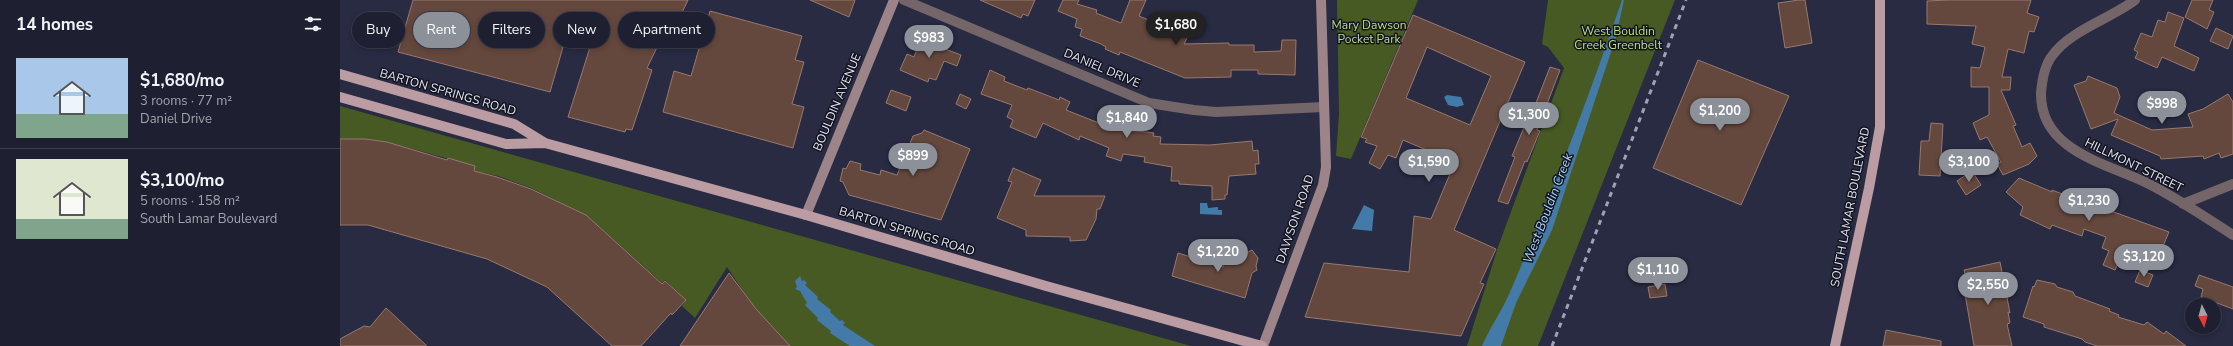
<!DOCTYPE html>
<meta charset="utf-8">
<style>
:root{--surface:#1e2032;--page:#2b2d3e;--text:#f1f3f6;--muted:#a1a3ac;--line:#3c3e4d;--accent:#8c9099}
body{margin:0;font-family:"Nunito Sans",sans-serif;background:var(--page);color:var(--text);height:100vh;display:flex;flex-direction:column;font-size:15px;white-space:nowrap}
*{box-sizing:border-box;margin:0}
p{font-size:13px;color:var(--muted)}
.icon{flex:none;width:22px;height:22px;fill:none;stroke:currentColor;stroke-width:2;stroke-linecap:round;stroke-linejoin:round}
.map{position:relative;flex:1;overflow:hidden}
.details{display:flex;flex-direction:column;background:var(--surface);width:340px}
.details>*{flex:none}
.banner{position:absolute;left:12px;top:12px;width:380px;height:36px;display:flex;gap:8px}
.needle{width:26px;rotate:174deg}
.buttons{position:absolute;left:1845px;top:298px;display:grid;gap:8px}
.buttons a{display:grid;place-items:center;width:36px;height:36px;border-radius:50%;background:var(--surface);box-shadow:0 2px 6px #0003,0 0 0 1px var(--line);font-size:20px}
.price{position:absolute;translate:-50% -34px;padding:0 9px;border-radius:14px;background:var(--accent);color:#fff;font-size:13px;line-height:26px;filter:drop-shadow(0 1px 2px #0008)}
.price::after{content:'';position:absolute;left:50%;top:24px;width:12px;height:9px;margin-left:-6px;background:inherit;clip-path:polygon(0 0,100% 0,50% 100%)}
.price.active{background:#222;color:#fff}
ul{padding:0;list-style:none}
li{display:flex;align-items:center;gap:12px;height:100px;padding:0 16px}
li+li{border-top:1px solid var(--line)}
li span{display:grid;place-items:center;flex:none;width:112px;height:80px;border-radius:0px;color:#555}
li>.icon{margin-inline-start:auto}
span .icon{width:48px;height:48px;fill:#fffc;stroke-width:1}
li b{font-size:17px}
h2{display:flex;justify-content:space-between;align-items:center;height:48px;padding:0 16px;font-size:17px}
.chip{padding:0 14px;border-radius:18px;background:var(--surface);box-shadow:0 2px 6px #0003,0 0 0 1px var(--line);font-size:14px;line-height:36px}
.chip.active{background:var(--accent);color:#fff}
main{display:flex;flex:1;min-height:0}
.map>svg:first-child{display:block}
.green{fill:#475a24}
.water{fill:#447aa7}
.building{fill:#64473d;stroke:#98796e;fill-rule:evenodd}
.lines{fill:none;stroke-linecap:round;stroke-linejoin:round}
.street{stroke:#746568;stroke-width:10}
.secondary{stroke:#9c8489;stroke-width:10}
.primary{stroke:#ba9ca2;stroke-width:10}
.rail{stroke:#9fa2b4;stroke-width:3;stroke-dasharray:5 5;stroke-linecap:butt}
.labels{text-anchor:middle;stroke-width:3;stroke-linejoin:round;paint-order:stroke}
.park-label{font-size:12px;fill:#bcde85;stroke:#13141f}
.street-label{font-size:12px;fill:#e3e5f5;stroke:#13141f}
.water-label{font-size:13px;font-style:italic;fill:#a9d6fd;stroke:#13141f}
</style>
<main>
<section class="details">
<h2>14 homes<svg class="icon" aria-label="filters" viewBox="0 0 24 24"><path d="M4 7h16M4 17h16"/><circle cx="9" cy="7" r="2"/><circle cx="15" cy="17" r="2"/></svg></h2>
<ul>
<li><span style="background:linear-gradient(#a9c7e8 70%,#7fa58c 0)"><svg class="icon" aria-label="home" viewBox="0 0 24 24"><path d="M3 11l9-7 9 7M6 9v11h12V9"/></svg></span><div><b>$1,680/mo</b><p>3 rooms · 77 m²</p><p>Daniel Drive</p></div></li>
<li><span style="background:linear-gradient(#dfe7d0 75%,#7fa58c 0)"><svg class="icon" aria-label="home" viewBox="0 0 24 24"><path d="M3 11l9-7 9 7M6 9v11h12V9"/></svg></span><div><b>$3,100/mo</b><p>5 rooms · 158 m²</p><p>South Lamar Boulevard</p></div></li>
</ul>
</section>
<div class="map">
<svg width="1893" height="346" viewBox="0 0 1893 346">
<rect width="100%" height="100%" fill="#282b42"/>
<path class="green" d="M997 0H1078L1011 159 996 156 999 114Z
M1208 0H1335L1198 346H1127L1158 247 1224 68 1208 47 1202 44Z
M0 106 851 346H449L415 309 387 267 355 318 342 306 346 300 325 280 322 283 246 215 191 188 158 176 134 171 135 166 47 142 25 139H0Z"/>
<path class="water" d="M1282 0H1284L1276 37 1212 230 1176 303 1161 346H1142C1150 327 1162 311 1170 292 1211 197 1248 99 1282 0Z
M1107 95 1121 97 1124 105 1117 107 1108 105 1104 97Z
M860 203H867L868 208 878 207V210H882V215L860 214Z
M1024 205 1034 210 1032 231 1012 229Z
M460 276 462 281 464 280 467 283 465 285 478 297 477 299 491 310 490 312 500 321 502 320 505 323 503 325 535 346H510L490 333 491 331 477 320 478 318 465 305 467 303 460 291 455 289 457 287 455 281Z"/>
<path class="building" d="M73 0H348L332 34 325 31 307 68 312 70 292 130 286 129 285 132 228 117 252 41 262 24 232 16 210 92 58 52Z
M470 0H515L509 17Z
M640 0H695L688 16 683 14 681 18Z
M723 0H739L737 4 757 10 756 13 781 23 790 0H806L799 16 848 36 844 44 889 43V45H914V52L941 51 942 40H956L955 75 918 74V70H891V77L845 78 780 52 779 55 765 49 766 47 761 44 740 36 742 29 735 27 737 19 718 11Z
M1459 0H1465L1472 43 1445 48 1438 3Z
M1608 0H1691L1687 13 1699 17 1694 32 1689 31 1684 53 1668 49 1662 77H1671L1670 90H1661L1676 125 1673 126 1682 147 1690 143 1697 156 1689 164 1663 175 1657 164 1661 162 1647 137 1640 140 1633 123 1649 115V87H1631V67L1640 68 1645 47 1632 44 1636 26 1587 24V1Z
M1852 0H1873L1869 10 1874 12 1867 29 1845 17Z
M370 11 462 36 455 60 464 62 452 104 464 107 453 148 323 112 334 71 351 76Z
M1828 12 1844 18 1834 46 1859 58 1854 71 1822 57 1817 68 1795 58 1798 52 1794 50 1801 33 1812 37 1818 20 1825 22Z
M1073 15 1185 62 1114 230 1156 249 1140 283 1144 284 1121 336 965 317 984 263 1069 272 1074 216 1091 219 1115 162 1063 140 1056 158 1048 155 1040 169 1029 163 1037 146 1025 142 1027 139 1021 137ZM1087 47 1151 76 1130 125 1066 98Z
M1876 28 1893 36 1888 49 1870 41Z
M583 33 607 43 605 49 621 55 617 66 604 61 596 80 589 78 588 82 560 70 567 54 574 57Z
M1358 60 1449 96 1401 205 1313 168Z
M1210 67 1220 70 1197 130 1200 131 1187 162 1185 161 1168 204 1158 201 1175 157 1172 156 1185 125 1187 126Z
M650 70 665 77 664 81 687 90 688 88 719 100 720 97 730 102 726 110 774 129 776 121 789 126 788 130 814 133 813 136 821 137 820 144 870 145 912 141 913 151 918 150 919 164H915L916 174 889 176 887 195H885V199L872 200V186L839 184V181H831L832 167 804 162 805 157 783 154 781 161 766 156 769 148 762 145 740 136 739 140 703 123 696 138 670 127 673 120 667 117 672 105 641 94Z
M1748 76 1777 88 1780 97 1774 113 1812 130 1853 127 1848 114 1863 109 1888 94 1893 102V154L1881 158 1879 153 1864 159 1863 156 1821 159 1820 156 1771 135 1778 119 1751 129 1734 85 1746 81Z
M551 90 571 97 566 111 546 103Z
M620 94 631 99 626 109 616 104Z
M1591 123 1603 124 1600 176 1579 175 1581 141H1589Z
M584 130 630 149 601 220 509 195 503 182 500 181 503 168 506 169 510 161 521 164 520 170 540 175 541 170 557 175 573 136 582 133Z
M0 139H25L47 142 107 160 108 158 135 166 134 171 157 177 191 189 246 215 322 284 325 281 346 300 332 315 331 313 301 346H272L207 287 147 259 28 225H0Z
M673 168 701 180 694 196H765L760 209H757L756 219 746 240 730 241V237L686 236V230L657 218 672 182 668 181Z
M1632 171 1641 185 1626 195 1617 181Z
M1679 178 1712 192V190L1725 195 1724 197 1748 206 1749 203 1829 232 1820 253 1817 252 1813 262 1784 250 1775 270 1763 265 1769 251 1762 248 1766 237 1744 229 1742 236 1712 225 1710 229 1680 215 1683 207 1666 192Z
M912 250 918 258 916 266 917 270 912 273 905 298 832 276 838 253 883 267 885 259 891 261Z
M1660 262 1670 313 1668 312 1670 323 1667 324 1672 346H1634L1625 294 1623 279 1626 278 1624 270Z
M1800 270 1813 275 1808 287 1795 282Z
M389 273 416 309 450 346H340Z
M1859 275 1893 287V309L1861 297 1863 289 1855 286Z
M1697 280 1715 284 1717 287 1733 292 1735 296 1770 309 1769 311 1779 315 1778 317 1804 325 1807 322 1824 334 1826 331 1846 346H1757L1745 342 1742 339 1704 327V324L1683 317 1693 286 1694 287Z
M1325 284 1327 296 1310 298 1308 287Z
M46 308 87 346H0V339L24 326 30 327Z
M1546 330 1601 341V346H1543Z"/>
<g class="lines">
<path class="street" d="M564 0 809 103 854 110 876 112 984 107
M1795 0C1770 19 1729 31 1712 56 1704 66 1702 81 1701 93 1700 151 1766 163 1807 183 1837 198 1865 217 1893 235
M1843 204 1893 184"/>
<path class="secondary" d="M466 215 554 0
M923 346 983 185 986 167 981 0"/>
<path class="primary" d="M0 74 174 124 205 143 466 215 706 286 922 346
M0 97 166 144 205 143
M1495 346 1529 188 1540 127V0"/>
<path class="rail" d="M1212 346 1346 0"/>
</g>
<g class="labels">
<g class="park-label">
<text x="1029" y="29">Mary Dawson<tspan x="1029" dy="14">Pocket Park</tspan></text>
<text x="1278" y="35">West Bouldin<tspan x="1278" dy="14">Creek Greenbelt</tspan></text>
</g>
<g class="street-label">
<text transform="translate(762 68) rotate(23)" y="4">DANIEL DRIVE</text>
<text transform="translate(108 92) rotate(16)" y="4">BARTON SPRINGS ROAD</text>
<text transform="translate(497 102) rotate(-67)" y="4">BOULDIN AVENUE</text>
<text transform="translate(1794 165) rotate(26)" y="4">HILLMONT STREET</text>
<text transform="translate(1510 207) rotate(-79)" y="4">SOUTH LAMAR BOULEVARD</text>
<text transform="translate(955 219) rotate(-71)" y="4">DAWSON ROAD</text>
<text transform="translate(567 231) rotate(17)" y="4">BARTON SPRINGS ROAD</text>
</g>
<g class="water-label">
<text transform="translate(1207 208) rotate(-69)" y="5">West Bouldin Creek</text>
</g>
</g>
</svg>
<div class="buttons">
<a><svg class="needle" viewBox="-14 -14 28 28"><path d="M0-13l5 13h-10z" fill="#e53935"/><path d="M0 13l5-13h-10z" fill="#a1a3ac"/></svg></a>
</div>
<b class="price active" style="left:836px;top:46px">$1,680</b>
<b class="price" style="left:589px;top:59px">$983</b>
<b class="price" style="left:1822px;top:125px">$998</b>
<b class="price" style="left:1380px;top:132px">$1,200</b>
<b class="price" style="left:1189px;top:136px">$1,300</b>
<b class="price" style="left:787px;top:139px">$1,840</b>
<b class="price" style="left:573px;top:177px">$899</b>
<b class="price" style="left:1089px;top:183px">$1,590</b>
<b class="price" style="left:1629px;top:183px">$3,100</b>
<b class="price" style="left:1749px;top:222px">$1,230</b>
<b class="price" style="left:878px;top:273px">$1,220</b>
<b class="price" style="left:1804px;top:278px">$3,120</b>
<b class="price" style="left:1318px;top:291px">$1,110</b>
<b class="price" style="left:1648px;top:306px">$2,550</b>
<div class="banner">
<a class="chip">Buy</a>
<a class="chip active">Rent</a>
<a class="chip">Filters</a>
<a class="chip">New</a>
<a class="chip">Apartment</a>
</div>
</div>
</main>
